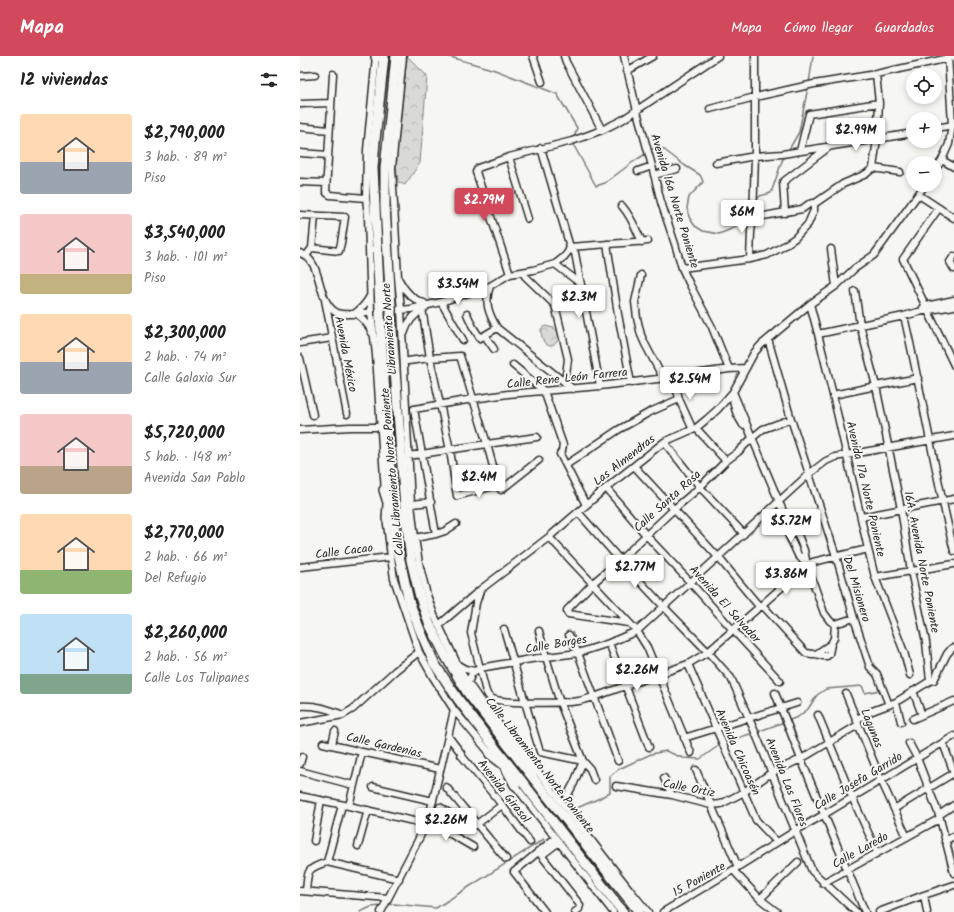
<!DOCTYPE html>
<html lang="es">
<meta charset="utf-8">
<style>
:root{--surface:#fff;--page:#f6f6f6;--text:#222;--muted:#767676;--accent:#d1495b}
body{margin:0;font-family:Kalam,sans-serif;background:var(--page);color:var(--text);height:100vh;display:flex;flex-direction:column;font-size:15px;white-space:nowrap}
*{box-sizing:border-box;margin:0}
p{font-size:13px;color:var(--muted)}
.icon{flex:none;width:22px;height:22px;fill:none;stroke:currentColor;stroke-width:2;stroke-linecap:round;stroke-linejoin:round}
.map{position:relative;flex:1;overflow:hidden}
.details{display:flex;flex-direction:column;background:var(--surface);width:300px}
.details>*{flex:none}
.controls{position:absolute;left:606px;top:12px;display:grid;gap:8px}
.controls a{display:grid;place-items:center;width:36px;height:36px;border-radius:50%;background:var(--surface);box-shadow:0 2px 6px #0003;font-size:20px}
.price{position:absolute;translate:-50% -34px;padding:0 9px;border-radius:4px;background:#fff;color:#222;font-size:13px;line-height:26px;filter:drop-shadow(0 1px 2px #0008)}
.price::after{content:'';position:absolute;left:50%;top:24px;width:12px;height:9px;margin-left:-6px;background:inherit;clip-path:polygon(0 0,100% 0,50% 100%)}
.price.active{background:var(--accent);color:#fff}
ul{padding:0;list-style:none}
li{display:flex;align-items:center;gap:12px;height:100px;padding:0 20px}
li span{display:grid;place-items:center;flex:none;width:112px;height:80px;border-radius:4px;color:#555}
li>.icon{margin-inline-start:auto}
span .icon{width:48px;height:48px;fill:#fffc;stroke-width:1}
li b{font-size:17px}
h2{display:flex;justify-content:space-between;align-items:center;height:48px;padding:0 20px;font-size:17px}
header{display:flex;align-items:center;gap:24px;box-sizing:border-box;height:56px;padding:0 20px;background:var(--accent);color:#fff}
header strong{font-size:19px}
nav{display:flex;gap:22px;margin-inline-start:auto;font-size:14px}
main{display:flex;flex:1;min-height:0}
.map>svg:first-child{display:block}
.forest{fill:url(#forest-crowns);stroke:#828280}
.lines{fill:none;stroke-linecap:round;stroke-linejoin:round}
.stream{stroke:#7a7a78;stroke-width:1.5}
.minor-casing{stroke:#2b2b2b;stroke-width:9}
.highway-casing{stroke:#2b2b2b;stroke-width:12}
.minor{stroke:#f6f6f2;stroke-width:6}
.highway{stroke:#f6f6f2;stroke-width:9}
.highway-bridge-casing{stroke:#2b2b2b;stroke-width:12;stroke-linecap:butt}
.highway-bridge{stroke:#f6f6f2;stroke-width:9}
.labels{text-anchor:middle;stroke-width:4;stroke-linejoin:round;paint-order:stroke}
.street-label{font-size:12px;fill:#2b2b2b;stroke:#f6f6f2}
</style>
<header>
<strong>Mapa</strong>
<nav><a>Mapa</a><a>Cómo llegar</a><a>Guardados</a></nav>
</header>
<main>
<section class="details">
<h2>12 viviendas<svg class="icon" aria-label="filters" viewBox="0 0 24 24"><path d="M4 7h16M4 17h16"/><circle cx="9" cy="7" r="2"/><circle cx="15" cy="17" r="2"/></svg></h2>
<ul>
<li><span style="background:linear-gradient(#ffd9b3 60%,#9aa5b1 0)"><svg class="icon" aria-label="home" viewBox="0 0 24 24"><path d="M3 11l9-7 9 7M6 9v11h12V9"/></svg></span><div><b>$2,790,000</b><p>3 hab. · 89 m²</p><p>Piso</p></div></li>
<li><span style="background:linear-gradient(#f6c9c9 75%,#c2b280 0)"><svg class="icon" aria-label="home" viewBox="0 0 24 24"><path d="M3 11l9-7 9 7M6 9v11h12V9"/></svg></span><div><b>$3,540,000</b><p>3 hab. · 101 m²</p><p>Piso</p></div></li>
<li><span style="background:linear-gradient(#ffd9b3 60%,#9aa5b1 0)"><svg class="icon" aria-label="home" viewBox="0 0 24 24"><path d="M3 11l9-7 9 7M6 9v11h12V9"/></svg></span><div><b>$2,300,000</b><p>2 hab. · 74 m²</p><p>Calle Galaxia Sur</p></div></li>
<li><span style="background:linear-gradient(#f6c9c9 65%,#b9a48a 0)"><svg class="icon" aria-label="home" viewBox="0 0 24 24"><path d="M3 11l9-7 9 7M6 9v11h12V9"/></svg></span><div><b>$5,720,000</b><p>5 hab. · 148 m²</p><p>Avenida San Pablo</p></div></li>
<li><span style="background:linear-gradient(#ffd9b3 70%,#8fb573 0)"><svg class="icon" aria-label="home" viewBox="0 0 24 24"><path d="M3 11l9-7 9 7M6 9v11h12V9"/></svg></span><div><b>$2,770,000</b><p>2 hab. · 66 m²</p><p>Del Refugio</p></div></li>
<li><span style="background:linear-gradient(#bfe0f5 75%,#7fa58c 0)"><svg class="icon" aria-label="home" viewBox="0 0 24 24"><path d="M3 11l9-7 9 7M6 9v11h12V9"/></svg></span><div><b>$2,260,000</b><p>2 hab. · 56 m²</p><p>Calle Los Tulipanes</p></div></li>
</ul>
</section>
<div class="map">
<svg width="654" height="856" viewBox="0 0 654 856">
<defs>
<pattern id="forest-crowns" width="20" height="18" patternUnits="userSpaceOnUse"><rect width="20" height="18" fill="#d9d9d5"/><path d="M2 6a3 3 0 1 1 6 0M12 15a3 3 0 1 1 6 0" fill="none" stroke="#babab7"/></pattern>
</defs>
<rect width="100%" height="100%" fill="#f6f6f2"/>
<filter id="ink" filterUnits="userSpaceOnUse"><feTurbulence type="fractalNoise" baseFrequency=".025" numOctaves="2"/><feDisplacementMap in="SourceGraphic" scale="8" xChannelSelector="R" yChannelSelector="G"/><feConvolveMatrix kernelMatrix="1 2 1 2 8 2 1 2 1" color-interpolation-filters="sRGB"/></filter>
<g filter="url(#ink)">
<path class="forest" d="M107 0 127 20 120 107 105 129 98 126 96 109Z
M245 270 254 272V274H258L260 281 258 285 252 290C242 290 242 281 241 273Z"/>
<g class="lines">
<path class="stream" d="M147 0 195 14 257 38 277 72 274 82
M509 27 513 0
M273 86V88L296 130 305 127 333 106 347 97
M350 95 358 89 384 109 400 119 402 123 403 126 389 141 387 152 389 161 395 170 403 175 419 178 434 172 446 154 451 149
M488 95 499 76 508 31
M455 145 460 140 471 137 482 105 485 100
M487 665 498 661 508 653 517 639 526 633 562 630 565 637 580 634
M457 676 484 666
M425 686 453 677
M277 752 300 742 310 736V720L319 713 351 698 366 695 383 702 400 703 421 688
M87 849 94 848 136 852 244 783
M60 856 71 851 81 850"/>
<g class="minor-casing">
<path id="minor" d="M76 0 67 94 66 142 68 160 71 256 76 299 85 437
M103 0 92 112 98 221 101 254 111 448 115 482 119 507 127 539 134 559 162 618 184 650 228 703
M233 0 242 26
M264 0 266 6 302 74
M324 0 338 59 352 110 361 146 375 188 382 212 390 229 412 271 429 313
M327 15 353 0
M33 18 26 135 27 137 30 139 66 142
M0 20 15 19
M0 48 31 47
M410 53 451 42 514 28 576 18 654 1
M0 71 29 74
M635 72 654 69
M241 92 270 191 275 197 300 330
M500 95 509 58 579 47
M0 97 28 99
M209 101 228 163
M642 104 654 111
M416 107 455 100 482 98 577 83 613 77
M573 112 577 83 579 47 576 18
M573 112 600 116
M635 114 642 104 649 88 652 69 648 0
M338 115 352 110
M354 119 377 113
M0 126 26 127
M619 139 654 162
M322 150C331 160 336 173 342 186
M639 152 603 203 654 309
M485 157 483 126 529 91
M0 159 45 161 41 187 39 195 12 192
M453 162 502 153 509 148 513 147 514 148 543 128 566 118 573 112
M307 188 318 258 331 327
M270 191 348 185
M531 193 536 230
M0 197C24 205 15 245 37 257 42 259 48 258 53 258L111 253 141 246 190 230 210 218 233 214 255 208 264 201 268 196 270 191
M6 200 12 192 15 160
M654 200 650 206 654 213
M450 203 451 176 453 162 455 100V0
M255 208 281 228
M382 212 450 203 467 199 482 191 495 182 508 168 514 154V148
M224 216V218L225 220 255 249 268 303 265 326
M210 218 176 116 178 112 209 101 272 85 302 74 322 64 418 0
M341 219 335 246 337 262 341 279 345 288 363 322
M99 224C105 235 113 244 124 247
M190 230C184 247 189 258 197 272L273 333
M555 235 560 269 576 330 601 453 611 515 626 586 630 625
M25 244 47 358
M121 246 130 302 150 394 157 440 198 429
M141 246 163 284
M510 248 518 278 533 339 568 493 575 521 604 596 610 619
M623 252 626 250 654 244
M54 258C61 253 66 248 70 240
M57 258C64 263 69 269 72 277
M167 258 173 271 180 282 197 272
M604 260C622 338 635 417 654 495
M104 278C107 267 114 258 125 252
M518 278 604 260 618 256 654 250
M185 280 194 293
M468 283 491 363 536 500 554 562 570 611 577 618 589 649
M0 287 32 282
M0 302 13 359
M108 305 130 302 160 300 187 388 198 429 201 434 239 404
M213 309 244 335 263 389 262 395 260 398 286 449
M374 321 379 343 393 374
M433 336 485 460 489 480 498 499 507 509
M533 339 576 330 618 322
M433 340C433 352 437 359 443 369
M396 372 426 405
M0 374 50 371H80
M364 386 400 431 444 478
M108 400 187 388 237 381
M266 409 318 374 350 356 379 343
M334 410 418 501 458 549 465 552 506 597 512 598H516L531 588 534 582 535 568
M306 432 346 479 390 526 433 574 480 625
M111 448 131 446
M278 456 320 504 364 551 408 596 431 622 455 676 512 815 556 856
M86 460 91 501 94 523 119 596 133 621 154 654 193 701
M561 461 654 443
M487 463 498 479 504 494 507 509 524 557 530 565 535 568
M136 478 114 353 173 343 208 338 300 330 374 321 429 313 446 312
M249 481 337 575 347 591 391 697
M115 482 136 478 145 475 156 468
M0 511 91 501
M575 521 654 508
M180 535 176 547 171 577 185 632C186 636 187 640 191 642 201 648 255 647 270 646L279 645 294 641 388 608 408 596 507 509 513 506 568 493
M329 567 268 558 267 556V554L293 527 320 504 373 454 400 431 426 405 438 396 452 382 463 373 491 363
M535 568 554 562
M139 569 180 534 249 481 306 432 364 386 396 372 407 363 417 354 433 336 454 297 461 289 510 248 536 230 554 213 574 199 625 129
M204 573 225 646 240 696 283 705 274 727 267 740
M239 575 246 601 260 647 283 705 290 713 294 724
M269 579 278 597 318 705
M309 587 349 691
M516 598 523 600H527L529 598 531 588
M388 608 456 764 477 786
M158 609 165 613 175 615
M168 627 172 617 180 612 231 603 278 597 309 587 337 575 509 418 526 405 535 401 654 380
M613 635 622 659
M475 637 501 703 565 856
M546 638 581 724 607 781
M596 646 601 666
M0 650C17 649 28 653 43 659
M518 659 552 741 577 796
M613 663 654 645
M557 665 559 662 567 657 596 646 630 625 634 624 647 598 652 592H654
M0 667 43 659 53 653 96 614 119 596
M148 680 161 697V699L202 749 230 786
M384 682 497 647
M23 687 62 696 140 713
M609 687 617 702 639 759 654 817
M643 687 654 717
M32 688 35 675
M0 708 2 701
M235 712 330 834 348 856
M396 714 438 811
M0 715 53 729
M364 722 372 739
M213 727 313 856
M316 730 372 739 411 749 421 748 444 736 471 717 501 703 558 669
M73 731 133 745
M146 731 206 803
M0 740 49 750 126 768
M49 750 62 696
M140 751 170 771 177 768 202 749
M594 753 654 717
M639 759 654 749
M128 765 173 791
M14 785 21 744
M645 785 654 780
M58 790 68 754
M238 795 280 849 279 853 275 856
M242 799 259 786
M27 806 99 823
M27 806 42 749
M433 814 460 843 477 856
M523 827 639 763
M0 835 88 842
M6 835C8 814 6 813 27 806
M624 839 627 856
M460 843 498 806
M81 856 128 765 147 685 154 654
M245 856 214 816 255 782
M363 856 433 814 495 775 525 758 654 680
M579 856 624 839 654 829"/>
</g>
<g class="highway-casing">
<path id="highway" d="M76 1V0
M91 250 85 150V113L96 0
M80 251 73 112 75 84 84 0
M91 259 105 452 111 504 120 541 129 567 145 599 167 636 230 718 339 856
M80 260 93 462 98 495 109 545 120 574 134 607 158 643 196 693 221 724 323 856
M84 434 89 450
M87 463 88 448
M190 698 203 708
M223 702 237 714
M206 712 215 729"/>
</g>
<use href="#minor" class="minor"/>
<use href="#highway" class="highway"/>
<g class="highway-bridge-casing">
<path id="highway-bridge" d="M91 250V259
M80 260V251"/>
</g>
<use href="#highway-bridge" class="highway-bridge"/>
</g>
</g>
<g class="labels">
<g class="street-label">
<text transform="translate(375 145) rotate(73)" y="4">Avenida 16a Norte Poniente</text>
<text transform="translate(89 273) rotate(-94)" y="4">Libramiento Norte</text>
<text transform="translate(46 298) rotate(79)" y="4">Avenida México</text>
<text transform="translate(267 322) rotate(-6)" y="4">Calle Rene León Farrera</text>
<text transform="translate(324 404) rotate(-38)" y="4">Las Almendras</text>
<text transform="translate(92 416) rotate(-95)" y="4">Calle Libramiento Norte Poniente</text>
<text transform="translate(566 433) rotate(77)" y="4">Avenida 17a Norte Poniente</text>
<text transform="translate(367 445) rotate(-42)" y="4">Calle Santa Rosa</text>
<text transform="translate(44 495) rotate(-7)" y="4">Calle Cacao</text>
<text transform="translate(622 506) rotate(79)" y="4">16A. Avenida Norte Poniente</text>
<text transform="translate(557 533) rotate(73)" y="4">Del Misionero</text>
<text transform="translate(425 548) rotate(48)" y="4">Avenida El Salvador</text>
<text transform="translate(256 588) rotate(-10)" y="4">Calle Borges</text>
<text transform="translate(572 672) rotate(68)" y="4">Lagunas</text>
<text transform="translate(84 689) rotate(13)" y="4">Calle Gardenias</text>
<text transform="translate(438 696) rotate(66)" y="4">Avenida Chicoasén</text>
<text transform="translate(240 709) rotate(52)" y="4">Calle Libramiento Norte Poniente</text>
<text transform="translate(558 725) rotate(-31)" y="4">Calle Josefa Garrido</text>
<text transform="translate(487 726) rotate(68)" y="4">Avenida Las Flores</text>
<text transform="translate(389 732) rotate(11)" y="4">Calle Ortiz</text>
<text transform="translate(204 735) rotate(52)" y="4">Avenida Girasol</text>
<text transform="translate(560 794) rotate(-29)" y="4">Calle Laredo</text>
<text transform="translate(399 823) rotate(-29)" y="4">15 Poniente</text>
</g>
</g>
</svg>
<div class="controls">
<a><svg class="icon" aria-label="locate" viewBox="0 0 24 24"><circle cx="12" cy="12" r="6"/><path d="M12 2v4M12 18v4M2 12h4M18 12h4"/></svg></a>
<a>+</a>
<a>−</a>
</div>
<b class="price" style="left:556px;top:96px">$2.99M</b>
<b class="price active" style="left:184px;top:166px">$2.79M</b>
<b class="price" style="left:442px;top:178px">$6M</b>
<b class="price" style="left:158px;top:250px">$3.54M</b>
<b class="price" style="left:279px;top:263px">$2.3M</b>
<b class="price" style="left:390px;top:345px">$2.54M</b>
<b class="price" style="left:179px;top:443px">$2.4M</b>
<b class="price" style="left:491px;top:487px">$5.72M</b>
<b class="price" style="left:335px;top:533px">$2.77M</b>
<b class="price" style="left:486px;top:540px">$3.86M</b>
<b class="price" style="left:337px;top:636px">$2.26M</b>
<b class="price" style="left:146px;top:786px">$2.26M</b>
</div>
</main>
